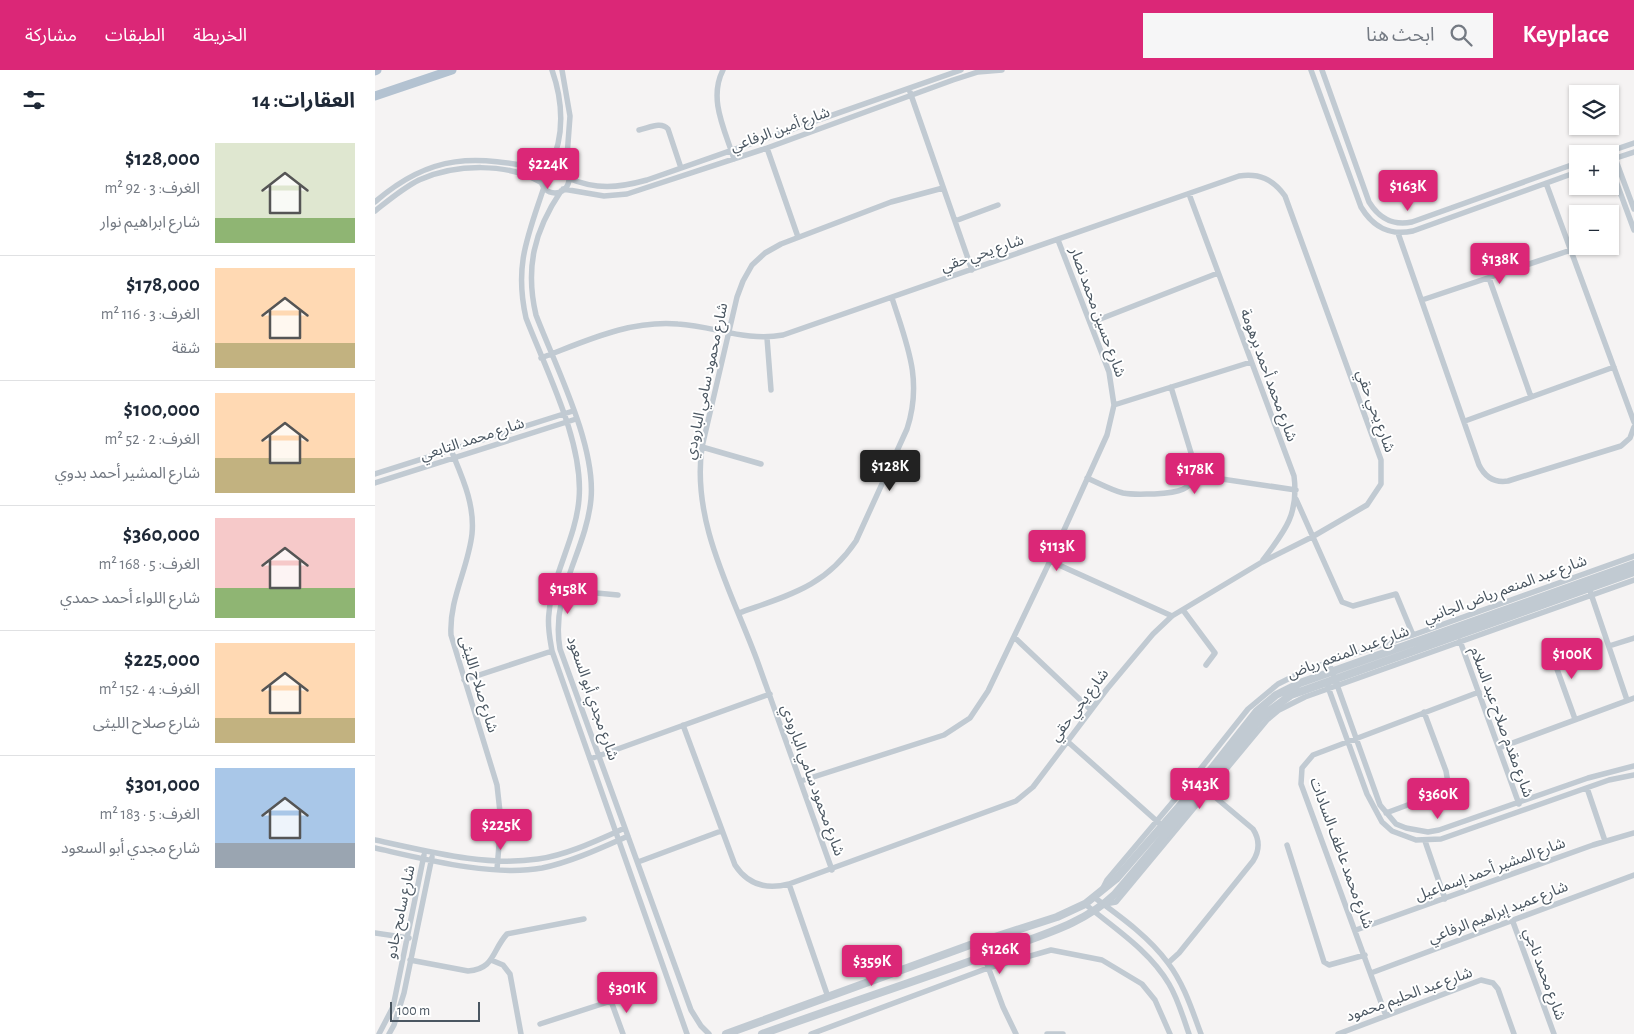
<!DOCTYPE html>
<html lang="ar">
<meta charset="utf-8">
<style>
:root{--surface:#fff;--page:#f6f6f7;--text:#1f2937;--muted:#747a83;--line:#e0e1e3;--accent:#db2777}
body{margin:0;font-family:"Alegreya Sans","Noto Sans Arabic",sans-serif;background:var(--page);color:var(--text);direction:rtl;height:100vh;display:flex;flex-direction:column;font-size:19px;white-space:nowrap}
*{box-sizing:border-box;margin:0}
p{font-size:16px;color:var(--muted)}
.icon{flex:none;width:28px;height:28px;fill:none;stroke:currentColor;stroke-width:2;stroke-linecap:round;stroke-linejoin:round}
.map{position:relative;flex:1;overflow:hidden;direction:ltr}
.sheet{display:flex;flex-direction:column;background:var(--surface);width:375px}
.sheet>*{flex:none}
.fabs{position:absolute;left:1194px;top:15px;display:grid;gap:10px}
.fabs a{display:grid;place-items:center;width:50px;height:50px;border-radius:0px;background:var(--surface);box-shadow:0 1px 4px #0004;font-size:25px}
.scale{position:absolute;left:15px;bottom:12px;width:90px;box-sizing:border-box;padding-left:5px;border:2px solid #4a5661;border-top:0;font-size:14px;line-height:18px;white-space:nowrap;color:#4a5661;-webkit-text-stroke:4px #fff;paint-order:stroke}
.price{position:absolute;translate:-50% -42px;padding:0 11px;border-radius:5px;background:var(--accent);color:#fff;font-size:16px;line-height:32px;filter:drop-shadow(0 1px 2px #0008)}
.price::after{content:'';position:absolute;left:50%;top:30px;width:15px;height:11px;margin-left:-8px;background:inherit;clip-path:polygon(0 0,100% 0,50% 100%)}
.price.selected{background:#222;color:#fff}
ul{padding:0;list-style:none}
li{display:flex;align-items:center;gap:15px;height:125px;padding:0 20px}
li+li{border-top:1px solid var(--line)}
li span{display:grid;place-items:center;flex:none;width:140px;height:100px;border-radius:0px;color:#555}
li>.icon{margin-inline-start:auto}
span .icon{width:60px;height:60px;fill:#fffc;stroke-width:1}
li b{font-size:21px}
h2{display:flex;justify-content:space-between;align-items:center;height:60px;padding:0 20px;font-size:21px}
header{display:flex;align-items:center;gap:30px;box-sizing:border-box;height:70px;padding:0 25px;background:var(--accent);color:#fff}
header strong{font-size:24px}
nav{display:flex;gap:28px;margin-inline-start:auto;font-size:18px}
.search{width:350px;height:45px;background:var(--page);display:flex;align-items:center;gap:12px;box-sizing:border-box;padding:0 18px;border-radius:0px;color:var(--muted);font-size:19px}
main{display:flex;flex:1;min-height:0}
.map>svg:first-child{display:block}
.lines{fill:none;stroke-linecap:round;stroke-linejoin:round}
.minor{stroke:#c1cad2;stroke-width:5.5}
.tertiary{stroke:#c1cad2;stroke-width:8}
.primary{stroke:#b3c2d1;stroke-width:9}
.labels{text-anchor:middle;stroke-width:4;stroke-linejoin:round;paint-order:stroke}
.street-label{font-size:15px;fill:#4a5661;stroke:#fff}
</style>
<header>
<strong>Keyplace</strong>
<div class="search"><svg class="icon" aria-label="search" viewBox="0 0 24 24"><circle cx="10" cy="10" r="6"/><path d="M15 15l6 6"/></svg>ابحث هنا</div>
<nav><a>الخريطة</a><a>الطبقات</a><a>مشاركة</a></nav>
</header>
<main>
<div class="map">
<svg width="1259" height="964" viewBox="0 0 1259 964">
<rect width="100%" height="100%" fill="#f5f3f3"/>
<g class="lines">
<path class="minor" d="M187 0 195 46 191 100
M348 0C333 29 350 60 359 89
M936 0 986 137C998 157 1014 166 1038 161L1202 102
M947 0 994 132C1004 148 1017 156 1037 152L1202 93
M535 22 597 200
M264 60C274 58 286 51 293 59L306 98
M392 78 423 167
M1237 80 1259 139
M1227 84 1259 73
M1235 90 1259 82
M1235 95 1259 160
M166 109a14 14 0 1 1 28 0a14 14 0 1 1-28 0Z
M175 96C190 66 188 31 177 0
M193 108C221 120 243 118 272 110L586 0
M1171 113 1259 352
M169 117C153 166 139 195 151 248 171 300 209 373 204 429 201 468 177 506 174 543 172 556 175 569 177 581L312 964
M188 119 229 126 252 124 392 78 578 10 603 2 627 0
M186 121C159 161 150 198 161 245 180 295 221 375 216 429 211 482 175 523 185 579L316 940 326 956 334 964
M814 124 919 406C924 444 910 461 888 490
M0 132C57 82 100 86 170 99
M0 141C14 130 28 118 44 110 80 94 133 92 167 113
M580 151 623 135
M1023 163 1104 395C1110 407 1120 413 1133 411L1246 376 1255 368 1259 357
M1114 208 1156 327
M1047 230 1196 180
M715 253 843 203
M392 268 396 320
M166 288C211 271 254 250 303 254 339 256 371 272 408 265L864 106C884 103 898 109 910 126L1006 390V414L992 435 937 467 887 492 797 546 778 564 732 619 658 717 641 731 414 814C391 820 373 815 360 795L308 655
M739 335 876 292
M1090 351 1239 297
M327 377 386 394
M76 380C87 407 100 434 97 464 93 499 74 529 76 565L122 715 126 751 122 799
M0 404 198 341
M820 405 921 420
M712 408C724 413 736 420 748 423 758 425 769 424 779 424 799 423 822 422 820 396L796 317
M0 413 201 349
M921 429 967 532 978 536 1021 524 1038 565
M675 491 797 546
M189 520 243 525
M1215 521 1252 630
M808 540 840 583 831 595
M364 543C414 525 450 517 481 471L532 359C548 310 532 275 517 228
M639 567 716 640
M1085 571 1144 734
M1234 576 1259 568
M1174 577 1200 649
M956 598 1005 735 1021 754 1031 758 1053 762 1064 760 1213 708 1259 696
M89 610 177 581
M953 617 992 724 1007 752 1017 761 1041 770 1066 769 1234 710 1259 705
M692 671 784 753
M1124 678 1259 628
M215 689 395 624
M426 711 569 665 595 648 613 621 675 491 732 365 739 335 734 302 683 170
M1212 718 1230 771
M1011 743 1065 723 1073 713 1071 701 1049 642
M0 770C52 781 110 797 163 789 192 785 223 770 250 758
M1050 771 1070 829
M912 775 949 892 954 895 990 885
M0 778C49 789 117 807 167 798 196 792 226 778 253 766
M263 792 346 761
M457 800C433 731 408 662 383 593 358 524 316 453 327 377L362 227 368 211 377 195 390 183 406 174 516 132 568 118
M414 814 453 927
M727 820 732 810 823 702 873 639 903 614 933 599 1038 565 1259 486
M720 828C746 847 774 867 793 893 809 914 817 940 826 964
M710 834C739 858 775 881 794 914 803 929 808 947 814 964
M730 834 741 832 892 650 904 640 930 627 1259 510
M1138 852 1179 964
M981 860 1218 775 1259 763
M0 863 34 868
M609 886 628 937 641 964
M35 890 93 901C120 899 117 880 132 864L209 849
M116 890 128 895 135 904 146 964
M793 893 804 883 878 791C885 780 885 770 878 759L834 722
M996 903 1259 805
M1011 946 926 714 927 698 938 685 1104 622
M165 954 236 931 248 964
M4 964 18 937 49 785
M14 964 19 955 29 923 57 787
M436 964 613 898 676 880 727 890 767 914 780 930 795 964
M672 964H688
M963 964 1106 910 1118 913 1123 919 1139 964"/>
<path class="tertiary" d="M351 964 595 875 682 847 710 834 741 809 830 707 882 641 901 625 925 613 1259 494
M387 964C465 936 544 910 621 882 662 866 708 855 740 824L851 693 886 647 916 625 1259 502"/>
<path class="primary" d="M0 1 2 0
M0 26 77 0"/>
</g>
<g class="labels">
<g class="street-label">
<text transform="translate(405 59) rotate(-20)" y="5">شارع أمين الرفاعي</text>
<text transform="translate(607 183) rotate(-19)" y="5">شارع يحي حقي</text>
<text transform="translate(723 242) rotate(70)" y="5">شارع حسين محمد نصار</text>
<text transform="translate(894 305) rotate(70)" y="5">شارع محمد أحمد برهومة</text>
<text transform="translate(331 311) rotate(-78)" y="5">شارع محمود سامي البارودي</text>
<text transform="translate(1001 341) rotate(70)" y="5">شارع يحي حقي</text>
<text transform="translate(97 369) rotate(-18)" y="5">شارع محمد التابعي</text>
<text transform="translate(1130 519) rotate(-20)" y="5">شارع عبد المنعم رياض الجانبي</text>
<text transform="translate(973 582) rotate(-20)" y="5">شارع عبد المنعم رياض</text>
<text transform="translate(104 614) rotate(73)" y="5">شارع صلاح الليثى</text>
<text transform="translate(218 628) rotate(71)" y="5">شارع مجدي أبو السعود</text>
<text transform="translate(704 635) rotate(-53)" y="5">شارع يحي حقي</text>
<text transform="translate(1127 652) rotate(70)" y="5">شارع مقدم صلاح عبد السلام</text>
<text transform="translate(438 710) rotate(70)" y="5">شارع محمود سامي البارودي</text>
<text transform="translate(967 783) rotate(70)" y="5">شارع محمد عاطف السادات</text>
<text transform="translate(1115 799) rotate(-20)" y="5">شارع المشير أحمد إسماعيل</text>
<text transform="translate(25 842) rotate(-78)" y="5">شارع سامح جادو</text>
<text transform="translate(1123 842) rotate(-21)" y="5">شارع عميد إبراهيم الرفاعي</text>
<text transform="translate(1170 904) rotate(70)" y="5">شارع محمد ناجي</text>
<text transform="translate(1034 924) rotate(-20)" y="5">شارع عبد الحليم محمود</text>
</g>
</g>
</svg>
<div class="fabs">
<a><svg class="icon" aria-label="layers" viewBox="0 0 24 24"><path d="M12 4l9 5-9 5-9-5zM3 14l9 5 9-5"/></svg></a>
<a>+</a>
<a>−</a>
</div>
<div class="scale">100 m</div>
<b class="price" style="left:173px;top:120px">$224K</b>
<b class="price" style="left:1033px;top:142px">$163K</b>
<b class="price" style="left:1125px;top:215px">$138K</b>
<b class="price selected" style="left:515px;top:422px">$128K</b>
<b class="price" style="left:820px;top:425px">$178K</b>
<b class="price" style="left:682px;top:502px">$113K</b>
<b class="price" style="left:193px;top:545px">$158K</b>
<b class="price" style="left:1197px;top:610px">$100K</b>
<b class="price" style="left:825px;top:740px">$143K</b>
<b class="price" style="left:1063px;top:750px">$360K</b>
<b class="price" style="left:126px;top:781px">$225K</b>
<b class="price" style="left:625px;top:905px">$126K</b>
<b class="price" style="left:497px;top:917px">$359K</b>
<b class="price" style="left:252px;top:944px">$301K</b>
</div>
<section class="sheet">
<h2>العقارات: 14<svg class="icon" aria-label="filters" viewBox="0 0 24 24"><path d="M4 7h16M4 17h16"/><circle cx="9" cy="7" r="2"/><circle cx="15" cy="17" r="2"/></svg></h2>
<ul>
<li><span style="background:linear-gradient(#dfe7d0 75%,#8fb573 0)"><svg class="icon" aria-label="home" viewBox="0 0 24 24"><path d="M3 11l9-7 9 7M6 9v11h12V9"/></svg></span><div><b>$128,000</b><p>الغرف: 3 · 92 m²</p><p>شارع ابراهيم نوار</p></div></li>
<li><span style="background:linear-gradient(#ffd9b3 75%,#c2b280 0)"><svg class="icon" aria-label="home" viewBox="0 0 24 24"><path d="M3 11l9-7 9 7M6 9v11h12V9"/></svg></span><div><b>$178,000</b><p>الغرف: 3 · 116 m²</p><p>شقة</p></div></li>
<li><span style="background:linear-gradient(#ffd9b3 65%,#c2b280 0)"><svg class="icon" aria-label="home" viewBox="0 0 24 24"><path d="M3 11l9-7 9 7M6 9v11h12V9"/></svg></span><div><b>$100,000</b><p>الغرف: 2 · 52 m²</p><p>شارع المشير أحمد بدوي</p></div></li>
<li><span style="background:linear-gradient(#f6c9c9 70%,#8fb573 0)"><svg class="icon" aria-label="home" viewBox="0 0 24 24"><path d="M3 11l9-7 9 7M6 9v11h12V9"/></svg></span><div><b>$360,000</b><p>الغرف: 5 · 168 m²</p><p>شارع اللواء أحمد حمدي</p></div></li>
<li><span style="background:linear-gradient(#ffd9b3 75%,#c2b280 0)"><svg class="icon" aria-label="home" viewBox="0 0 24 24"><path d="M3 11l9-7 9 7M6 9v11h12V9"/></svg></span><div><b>$225,000</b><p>الغرف: 4 · 152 m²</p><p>شارع صلاح الليثى</p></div></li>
<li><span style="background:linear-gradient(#a9c7e8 75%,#9aa5b1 0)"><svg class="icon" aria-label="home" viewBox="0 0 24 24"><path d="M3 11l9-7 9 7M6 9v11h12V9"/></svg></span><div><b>$301,000</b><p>الغرف: 5 · 183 m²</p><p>شارع مجدي أبو السعود</p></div></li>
</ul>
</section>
</main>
